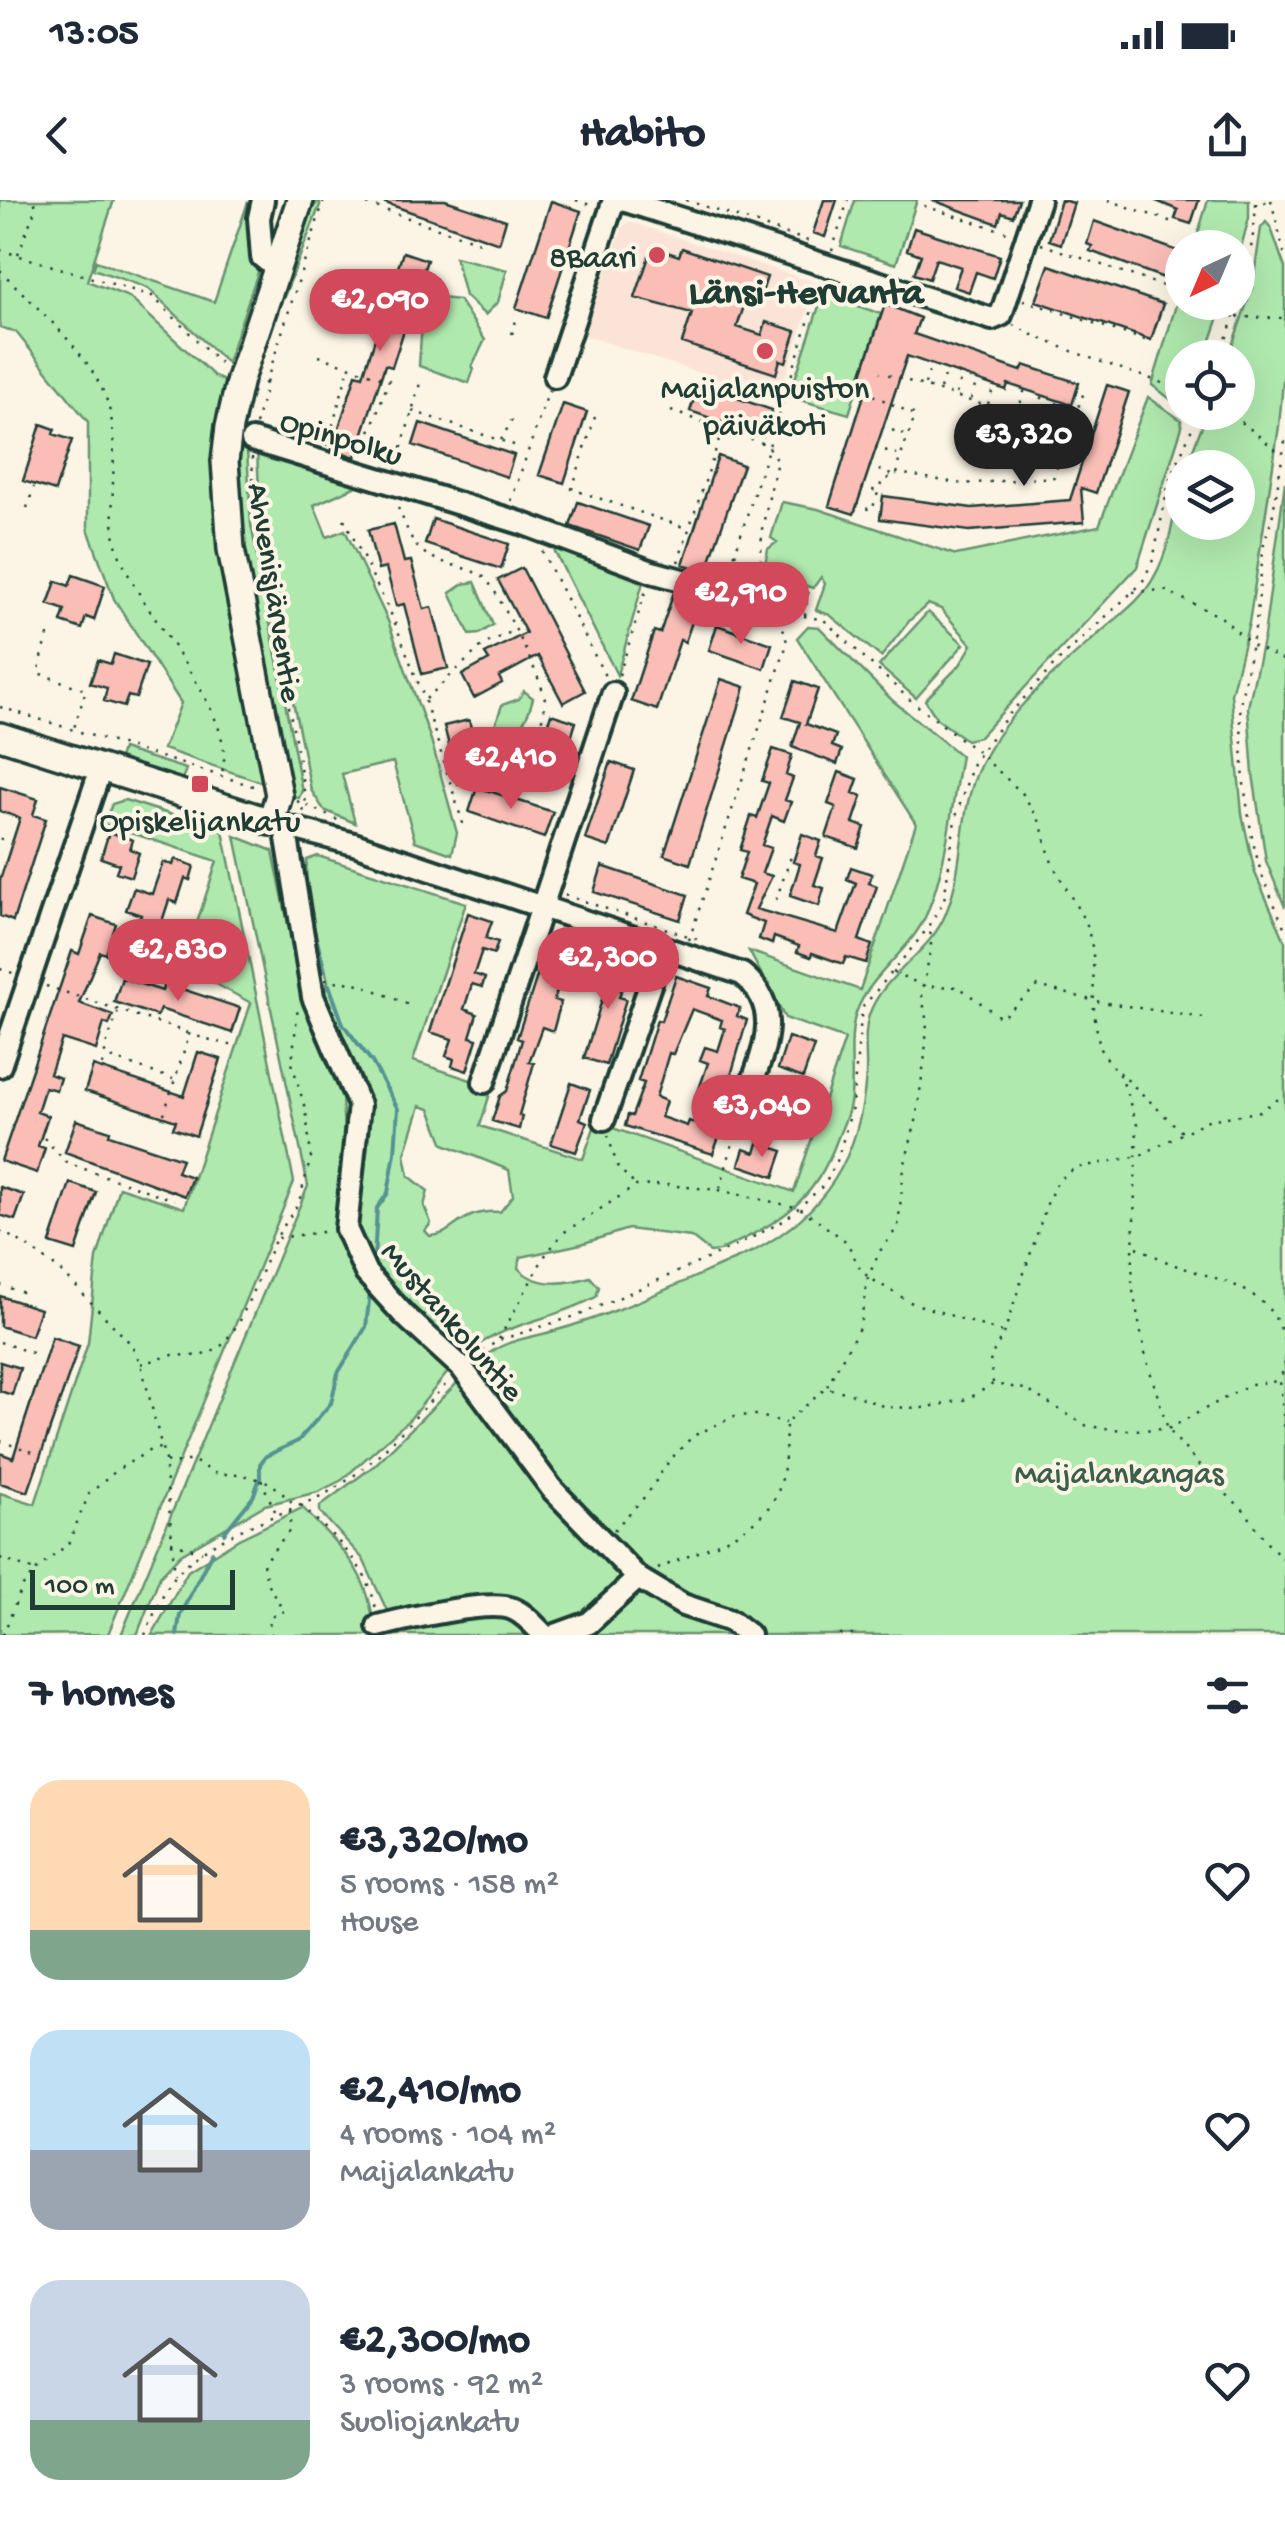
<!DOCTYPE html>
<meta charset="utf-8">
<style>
:root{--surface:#fff;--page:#f2f2f3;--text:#1f2937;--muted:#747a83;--accent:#d1495b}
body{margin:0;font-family:"Gochi Hand",sans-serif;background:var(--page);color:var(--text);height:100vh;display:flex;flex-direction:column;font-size:38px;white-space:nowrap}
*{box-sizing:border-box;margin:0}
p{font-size:32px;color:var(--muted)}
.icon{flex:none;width:55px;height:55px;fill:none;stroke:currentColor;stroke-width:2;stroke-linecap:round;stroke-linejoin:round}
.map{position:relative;height:1435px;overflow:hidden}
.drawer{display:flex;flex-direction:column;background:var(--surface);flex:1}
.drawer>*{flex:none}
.needle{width:65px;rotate:224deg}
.controls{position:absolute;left:1165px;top:30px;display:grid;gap:20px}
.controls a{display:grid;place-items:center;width:90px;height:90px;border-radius:50%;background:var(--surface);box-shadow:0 10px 40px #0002;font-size:50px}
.scale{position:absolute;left:30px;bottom:25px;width:205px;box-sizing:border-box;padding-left:10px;border:5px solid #1f3d34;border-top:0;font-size:28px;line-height:35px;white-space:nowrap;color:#1f3d34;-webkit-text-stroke:8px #fcf5e5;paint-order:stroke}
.price{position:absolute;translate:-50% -85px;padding:0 22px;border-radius:35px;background:var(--accent);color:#fff;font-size:32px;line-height:65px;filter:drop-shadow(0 2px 5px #0008)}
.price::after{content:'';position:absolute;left:50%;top:60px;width:30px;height:22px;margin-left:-15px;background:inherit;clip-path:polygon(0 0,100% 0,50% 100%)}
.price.selected{background:#222;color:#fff}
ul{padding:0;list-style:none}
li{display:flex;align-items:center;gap:30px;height:250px;padding:0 30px}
li span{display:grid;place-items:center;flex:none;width:280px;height:200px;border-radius:30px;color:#555}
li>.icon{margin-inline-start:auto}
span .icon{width:120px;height:120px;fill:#fffc;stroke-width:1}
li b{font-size:42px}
h2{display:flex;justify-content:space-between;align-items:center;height:120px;padding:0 30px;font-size:42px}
.status{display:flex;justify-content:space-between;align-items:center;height:70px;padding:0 50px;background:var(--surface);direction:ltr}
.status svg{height:28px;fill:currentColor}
header{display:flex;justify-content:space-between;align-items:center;height:130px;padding:0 30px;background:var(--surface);font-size:45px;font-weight:700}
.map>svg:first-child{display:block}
.built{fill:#fbe4d7}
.green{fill:#b0e9ae;stroke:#689371;stroke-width:2.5;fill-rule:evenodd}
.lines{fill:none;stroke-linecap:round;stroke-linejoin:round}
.stream{stroke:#559292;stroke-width:4}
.building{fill:#fabeb7;stroke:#1f3d34;stroke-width:2.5}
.minor-casing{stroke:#1f3d34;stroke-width:28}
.major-casing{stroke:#1f3d34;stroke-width:32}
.path{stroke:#1f3d34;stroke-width:2.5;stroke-dasharray:2.5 8;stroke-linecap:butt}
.minor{stroke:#fcf5e5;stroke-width:20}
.major{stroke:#fcf5e5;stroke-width:25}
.poi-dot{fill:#d1495b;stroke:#fcf5e5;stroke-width:4}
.labels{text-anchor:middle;stroke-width:8;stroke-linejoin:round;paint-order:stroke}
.poi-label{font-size:32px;fill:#1f3d34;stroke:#fcf5e5}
.street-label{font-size:32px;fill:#1f3d34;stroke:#fcf5e5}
.park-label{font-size:32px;fill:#3c5f4c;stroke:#fcf5e5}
.quarter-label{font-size:38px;font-weight:bold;fill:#1f3d34;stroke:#fcf5e5}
</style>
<div class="status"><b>13:05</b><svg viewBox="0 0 49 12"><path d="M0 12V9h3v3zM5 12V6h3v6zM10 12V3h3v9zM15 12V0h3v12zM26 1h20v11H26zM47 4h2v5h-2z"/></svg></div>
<header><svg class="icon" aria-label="back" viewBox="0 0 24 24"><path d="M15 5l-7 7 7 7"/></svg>Habito<svg class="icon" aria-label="share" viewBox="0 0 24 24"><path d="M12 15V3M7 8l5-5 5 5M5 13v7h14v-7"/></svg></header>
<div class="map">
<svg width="1285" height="1435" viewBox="0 0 1285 1435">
<rect width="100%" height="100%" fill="#fcf5e5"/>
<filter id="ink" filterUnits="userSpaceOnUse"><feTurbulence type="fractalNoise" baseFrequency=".01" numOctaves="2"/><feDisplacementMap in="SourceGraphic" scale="20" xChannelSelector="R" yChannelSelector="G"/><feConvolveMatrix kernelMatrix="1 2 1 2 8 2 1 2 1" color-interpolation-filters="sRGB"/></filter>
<g filter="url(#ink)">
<path class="built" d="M630 22 817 83 778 199 583 135 623 26Z"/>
<path class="green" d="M0 0H114L87 81 129 97 214 176 228 183C223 207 215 234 214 258 211 360 247 483 267 584L163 549 181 503 114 399 88 329V222L16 132 0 127Z
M320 0V5L284 97 281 93C287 72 305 11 320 0Z
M855 0H917L896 64 841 46Z
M1208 0H1249V18L1238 58V48L1194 47Z
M248 2 258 72 227 163 148 88 93 69 96 61 214 102Z
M1266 22 1271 28 1285 68V159L1279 226 1249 423 1231 494 1242 614 1255 673 1285 741V1435H761L735 1416 693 1401 651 1376 630 1359 557 1287 475 1170C482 1152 508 1142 526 1138 605 1121 679 1083 754 1051 826 1012 860 957 866 875 867 855 863 835 869 815 883 774 930 754 946 713 965 666 958 612 980 566 1005 512 1058 470 1102 431 1120 415 1142 400 1154 377 1171 348 1175 308 1182 275V322H1238V268L1186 267 1207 213 1238 212V158L1228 157 1252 89 1261 28Z
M455 57 507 70 498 102 485 115 465 96Z
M1182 85V102L1224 103 1205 157 1182 158V208L1152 185Z
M830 96 881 114 849 214 789 197 820 103Z
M430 97 459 100 485 140 472 166 474 169 469 183 419 166 421 136Z
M1148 197 1181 220 1182 227 1137 367 979 537 966 540 937 519 925 500 960 465 972 445 941 409 928 404 910 420 881 457 830 415 816 410 825 384 821 377 813 388 797 383 780 390 764 370 768 349 777 342 771 338 782 302 818 309 956 355 1099 326Z
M241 244 247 249 251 324 302 591 299 598 288 594 245 377 234 252Z
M257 247 370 280 314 305 327 337 345 330 388 421 431 540 457 633 452 654 415 641 393 562 342 574 355 623 324 610 311 590C289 477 260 363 257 247Z
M1285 282V707L1266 661 1253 574 1248 507 1264 436Z
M548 338 645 375 617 475Z
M475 382 493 425 479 434 470 435 450 393 463 384Z
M928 412 964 444 916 498 879 466Z
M808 426 819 427 892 500 961 556C951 608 947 665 927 713 911 751 870 774 856 813 847 840 855 876 850 904 848 916 841 929 837 940 814 1004 778 1023 719 1051L710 1052 691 1037 628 1029 581 1044 521 1057 518 1068C537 1088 567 1084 590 1077L599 1087 596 1097C554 1120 505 1122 467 1153 435 1150 390 1087 368 1062 345 1008 365 950 362 894 360 869 334 817 325 792L328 781 305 691 307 660 318 656 466 703 413 861 492 887 480 926 583 959 596 922 794 992 845 839 785 818 749 751 860 790 916 624 797 438ZM420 906 430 909 444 944 509 970 513 996 500 1012C458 1009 455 1036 430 1036L425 1031 431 1023 424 1006 428 991 409 976 405 954Z
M524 491 533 498C529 514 521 532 505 539L495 525 502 505 519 499Z
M122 549 186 569 182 580 119 559Z
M125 600 223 631 294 982 108 1434 0 1435V1293L35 1304 88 1143 97 1058 119 987 184 1008 251 803 183 766 217 661 104 624 112 604Z
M235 636 273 651 302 791 327 844 342 898 345 951 339 1025 452 1167 410 1219 342 1280 318 1292 265 1305 181 1354 160 1376 137 1435H121L308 986Z
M457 1183H461L620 1370 622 1377C608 1407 578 1418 548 1430L514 1403 389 1415 363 1359 320 1312V1306L375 1265Z
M300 1309H304C342 1350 369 1370 374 1429L499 1410 538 1435H152L188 1371 237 1340Z
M642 1389 743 1435H568Z"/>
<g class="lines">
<path class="stream" d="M309 715 325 771
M329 785 343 824 372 862 398 909 395 953 388 993 377 1008 374 1060
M224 1333 253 1297 260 1278V1264L266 1256 298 1241 331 1203 338 1173 366 1127 370 1092
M177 1435 180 1415 212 1352"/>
</g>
<path class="building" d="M377 0H445L506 20 499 43Z
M824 0H837L825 37 813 33Z
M932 0H1019L1013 16 1002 12 998 24Z
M1061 0 1074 3 1061 44 1049 40Z
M1154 0H1199L1191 24 1175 19 1178 10Z
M551 1 581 11 546 118 516 108Z
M1094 21 1181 52 1172 81 1090 51 1092 46 1087 44Z
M914 28 1000 56 993 78 976 72 969 92 954 87 961 67 936 59 929 79 914 74 921 55 907 50Z
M652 47 679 56 682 48 767 77 757 107 745 103 737 127 762 135 766 122 796 131 786 162 780 160 776 174 682 143 692 113 635 98Z
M403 52 427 60 392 167 385 165 355 257 332 249 356 174 363 176Z
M1049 65 1163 104 1151 140 1036 101Z
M885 104 920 118 914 134 1021 171 1024 165 1079 183 1072 205 1008 184 1006 190 907 156 854 314 829 306 864 195 856 192Z
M699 185 772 210 763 236 690 211Z
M1107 185 1129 192 1096 293 1081 288 1084 322 969 331 880 319 883 296 972 308 1070 300Z
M563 204 587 212 564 283 539 275Z
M420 223 514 255 507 277 413 245Z
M41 224 55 229 53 234 72 240 55 291 23 281Z
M718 256 743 265 706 372 683 364Z
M578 302 649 326 640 350 570 326Z
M433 319 509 344 501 369 425 344Z
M394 324 404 362 411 361 424 409 432 407 448 468 422 474 404 404 396 406 386 368 378 370 368 330Z
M522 368 585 491 563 503 538 456 499 477 502 483 474 498 462 475 489 460 485 454 526 433 498 380Z
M73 375 105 386 94 420 86 417 82 429 61 422 65 410 48 404 56 381 69 386Z
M674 392 700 399 685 442 680 440 657 510 631 501 654 431 660 433Z
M717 425 772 444 764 469 709 450Z
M114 454 147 465 136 498 128 496 124 507 104 501 107 488 90 483 98 460 111 464Z
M721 479 745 487 690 664 664 655Z
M795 481 818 489 806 524 836 535 832 546 842 550 837 564 792 547 800 522 783 517Z
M551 514 576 522 557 582 531 574Z
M469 520 482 571 457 577 444 526Z
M773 549 792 555 786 575 793 578 785 600 791 602 784 621 772 616 762 645 771 648 762 673 772 676 756 709 838 733 856 683 847 679 851 667 872 674 869 683 877 686 859 740 872 745 866 763 846 757 843 764 812 753 811 757 797 752 799 746 774 737 772 744 759 739 764 723 743 715 754 684 738 679 747 652 740 650 751 616 757 618 769 583 762 581Z
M611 562 634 570 609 647 585 639Z
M839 572 858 579 853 593 862 596 853 623 865 627 858 648 826 637 836 607 828 604Z
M0 587 38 599 33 615 46 619 13 721 0 716V680L20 618 0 611Z
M477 587 553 612 544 638 469 612Z
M109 632 133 640 130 649 139 653 131 677 116 672 119 664 101 658Z
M802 634 821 641 816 656 823 658 814 685 824 688 819 706 790 696 800 664 793 662Z
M175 659 194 666 190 680 185 678 177 703 169 700 154 746 133 739 141 715 126 710 134 688 152 694 163 662 173 665Z
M602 666 688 695 680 720 594 692Z
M468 713 492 721 486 738 498 742 494 754 482 750 474 774 485 778 482 787 472 784 464 809 477 814 470 837 477 839 467 871 452 866 454 859 446 856 452 839 430 832Z
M92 716 116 724 106 754 100 752 79 803 113 815 109 825 104 823 96 850 62 839 50 874 60 878 56 890 45 887 37 912 48 916 38 946 45 948 37 973 1 961 72 751 79 754Z
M550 736 584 747 580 760 571 757 567 762 554 800 561 802 553 831 542 827 529 862 534 863 519 915 522 916 519 929 492 921 500 896 507 891 522 840 517 838Z
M609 758 630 764 619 797 626 799 606 865 584 858 605 790 599 788Z
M676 776 711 788 708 796 740 808 737 816 747 820 721 910 695 901 708 863 700 860 705 847 718 851 725 829 720 827 722 820 692 809 673 854 669 853 656 897 666 901 661 917 687 926 689 921 707 927 706 932 719 937 713 954 625 926 628 915 632 916 644 883 638 881 657 820 661 821Z
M122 778 162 791 164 783 240 808 232 833 160 809 157 816 114 802Z
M788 837 814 846 803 878 778 869Z
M198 852 221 859 196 936 173 928 176 921 85 891 93 866 184 896Z
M571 883 590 890 580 919 587 922 576 952 551 944Z
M774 895 798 905 787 934 770 928 774 918 766 915Z
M76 920 110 931 109 935 182 959 177 972 192 977 185 996 65 952Z
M758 943 783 951 774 977 739 965 744 949 755 953Z
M70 983 96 992 76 1051 50 1043Z
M0 987 24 995 15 1020 0 1015Z
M0 1096 40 1109 31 1136 0 1126Z
M52 1137 79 1146 28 1292 0 1283V1253L13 1258Z
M0 1162 20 1168 12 1195 0 1191Z"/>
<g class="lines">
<g class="minor-casing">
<path id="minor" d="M263 0 259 18 262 57 277 69
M623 0 992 119 1001 115 1039 0
M555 177 614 0
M252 240 521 323 652 372 760 401
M273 623 354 644 742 774C790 812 757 863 742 911
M285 626 313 797 359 905 346 1029 366 1073 404 1115 462 1168 552 1289 638 1378 683 1405 731 1421 749 1435
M0 866 101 568
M484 882 613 493
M604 919 663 747
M378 1426C405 1419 489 1399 513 1409 525 1414 535 1426 544 1435
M556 1435 589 1423 638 1378"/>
</g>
<g class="major-casing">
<path id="major" d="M0 536 271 622 279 595 231 349 225 261 229 227 240 179 300 0"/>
</g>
<path class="path" d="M576 0 593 6
M686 0 808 41
M1108 0 1175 23
M1271 0 1285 56
M367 4 482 43
M924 6 1010 33
M1041 44 1163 86
M0 50 152 96 223 166
M832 51 848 0
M18 54 36 7 34 0
M0 70C33 105 78 142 100 185 126 233 105 292 116 344 131 407 244 514 221 575
M1023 100 1145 140
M1237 117 1285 118
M1013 125C1067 153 1125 169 1182 190
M512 134 517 117
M319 156 389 180 361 256
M1219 158C1239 106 1253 58 1256 3L1271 1
M266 183 324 0
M925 184 931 165
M940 189 946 170
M956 194 962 175
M873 195 913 214 914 219 896 270 898 273 962 284 1054 277 1066 238 1061 230 880 172
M971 199 977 180
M988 204 994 186
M412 211 517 246
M671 211 768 245 777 261 762 329 760 381
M1223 212 1243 223 1282 255
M1017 213 1025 189
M595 217 572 289 689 329
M1035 219 1043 195
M256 225 266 184 261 183
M1051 225 1058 200
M882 227 907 235
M1067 236 1086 187
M501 240 512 220
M1285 241 1272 319 1264 343 1256 423 1240 505 1244 584 1252 638 1261 673 1285 729
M327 246 349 167
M875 247 900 255
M252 257C256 374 289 488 306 604L302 614
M869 266 891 275
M396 268 420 183
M862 287 877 291
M511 301 549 190
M856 306 872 310 882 281 897 274
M27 308 34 287
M398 308C404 320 410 340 419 349 437 365 465 365 484 377 495 385 546 486 545 501 545 520 531 543 524 560L451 587
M344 319 393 418 423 495 464 627
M542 351 606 478
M678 362 723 228
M727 375 735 354
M752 382 735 353 821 82
M1133 392 1164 390 1221 417 1252 445 1285 461
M773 410 824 420 909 499 979 553 1023 594 1040 622 1052 663 1087 725 1093 751 1094 813 1100 849 1122 879 1137 925 1132 1086 1146 1158 1168 1229 1214 1283 1245 1311 1267 1343 1285 1360
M805 415 809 387
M48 435 38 473 86 490 74 528
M619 475 647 387
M426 499 483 445 513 431
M0 507 256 587
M297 601 344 623
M0 638 7 644
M565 695 700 740
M776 700 793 651
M689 740 787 444 785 432 773 412
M0 769 13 773
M893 772 924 786 959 787 1001 818 1038 786 1095 801 1204 818
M325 780 361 784 409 805
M46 786 186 832 188 839 162 920
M118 812 104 851 108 857 173 879
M188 834 234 846
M102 865 105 855
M1119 872 1182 932
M608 935 617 966 634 984
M44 938 67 963 174 1000
M720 988 737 929
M0 1031 23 1043 61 1071 131 1144 141 1164 165 1260 175 1375
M278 1038 329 1031
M1137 1047C1148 1052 1160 1059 1172 1064 1219 1081 1274 1086 1285 1145
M0 1085 24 1093
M499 1139 544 1057 563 1033 636 986 667 985 719 990 800 1008 847 1042 859 1067 868 1077 910 1102 1004 1133
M0 1142 35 1154
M474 1157 499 1140 582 1114 736 1046 785 1020 825 984 837 961 852 908 862 808 922 736 944 701 955 620 973 563 1005 519 1056 463 1142 383 1153 360 1169 282 1199 212
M1285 1162 1280 1181 1285 1235
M141 1164 173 1155 200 1156 219 1149 239 1123 276 1038 299 1002 311 957 306 912 292 863 298 806
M993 1183 990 1158 1004 1133 1049 998 1058 981 1075 968 1139 956 1208 920 1258 912 1285 895
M827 1186 860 1126 868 1077 880 1051 898 1027 904 967 916 921 925 855 927 823 922 796 931 746 930 726
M0 1241 33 1252
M166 1261 172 1264 192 1260 215 1273 247 1276 271 1283 294 1304
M261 1280 276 1313
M301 1305C333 1337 368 1363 376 1410
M614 1330 648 1293 669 1261 693 1236 735 1216 756 1215 786 1223
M171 1342 202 1352
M0 1358 35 1371
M658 1369C694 1352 750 1337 773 1301 787 1279 785 1248 786 1223L826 1188 850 1193 885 1207 923 1208 968 1199 993 1184 1025 1189 1087 1226 1122 1230 1168 1229 1251 1184 1280 1181
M3 1435 22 1387 35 1371 68 1344 89 1294 117 1270 152 1249 162 1248
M145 1435C154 1415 162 1391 177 1374 219 1327 288 1317 339 1286 381 1259 416 1215 450 1180
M272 1435 269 1431 270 1417 284 1411 267 1383 263 1363 290 1330V1308
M840 1435H858"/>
<use href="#minor" class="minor"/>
<use href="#major" class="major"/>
</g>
</g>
<g class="poi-dot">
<circle cx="657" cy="55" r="10"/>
<circle cx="765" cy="151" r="10"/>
<rect x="190" y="574" width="20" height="20" rx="5"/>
</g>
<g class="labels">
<g class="poi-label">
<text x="637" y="66" text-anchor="end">8Baari</text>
<text x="765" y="197">Maijalanpuiston<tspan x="765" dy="37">päiväkoti</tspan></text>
<text x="200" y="630">Opiskelijankatu</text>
</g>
<g class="street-label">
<text transform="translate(342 236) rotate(17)" y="11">Opinpolku</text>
<text transform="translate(277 392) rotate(81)" y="11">Ahvenisjärventie</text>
<text transform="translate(454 1120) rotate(49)" y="11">Mustankoluntie</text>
</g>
<g class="park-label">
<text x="1119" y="1282">Maijalankangas</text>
</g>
<g class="quarter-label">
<text x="806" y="102">Länsi-Hervanta</text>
</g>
</g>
</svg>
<div class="controls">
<a><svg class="needle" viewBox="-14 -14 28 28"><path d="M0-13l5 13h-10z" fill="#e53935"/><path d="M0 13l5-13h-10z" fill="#747a83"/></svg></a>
<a><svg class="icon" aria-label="locate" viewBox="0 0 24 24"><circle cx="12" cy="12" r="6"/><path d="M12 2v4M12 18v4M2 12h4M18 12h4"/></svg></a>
<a><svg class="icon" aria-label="layers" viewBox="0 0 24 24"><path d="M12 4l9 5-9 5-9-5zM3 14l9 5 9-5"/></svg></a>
</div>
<div class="scale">100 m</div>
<b class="price" style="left:380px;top:154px">€2,090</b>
<b class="price selected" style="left:1024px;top:289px">€3,320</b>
<b class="price" style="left:741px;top:447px">€2,910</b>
<b class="price" style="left:511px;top:612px">€2,410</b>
<b class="price" style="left:178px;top:804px">€2,830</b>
<b class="price" style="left:608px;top:812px">€2,300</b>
<b class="price" style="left:762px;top:960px">€3,040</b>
</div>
<section class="drawer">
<h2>7 homes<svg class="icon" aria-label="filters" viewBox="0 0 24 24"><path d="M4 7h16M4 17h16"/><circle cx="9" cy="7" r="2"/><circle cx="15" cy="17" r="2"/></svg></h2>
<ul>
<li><span style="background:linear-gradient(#ffd9b3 75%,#7fa58c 0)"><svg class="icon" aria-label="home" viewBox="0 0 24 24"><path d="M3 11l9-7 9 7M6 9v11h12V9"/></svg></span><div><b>€3,320/mo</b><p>5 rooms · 158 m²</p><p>House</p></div><svg class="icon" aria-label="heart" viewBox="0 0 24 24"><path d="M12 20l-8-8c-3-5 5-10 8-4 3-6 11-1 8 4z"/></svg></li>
<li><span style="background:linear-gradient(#bfe0f5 60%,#9aa5b1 0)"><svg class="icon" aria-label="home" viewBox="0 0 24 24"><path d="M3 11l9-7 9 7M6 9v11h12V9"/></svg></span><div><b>€2,410/mo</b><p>4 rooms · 104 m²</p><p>Maijalankatu</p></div><svg class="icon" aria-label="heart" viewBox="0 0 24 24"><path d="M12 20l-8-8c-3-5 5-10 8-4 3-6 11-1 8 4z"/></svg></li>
<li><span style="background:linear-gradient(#c9d6e8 70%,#7fa58c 0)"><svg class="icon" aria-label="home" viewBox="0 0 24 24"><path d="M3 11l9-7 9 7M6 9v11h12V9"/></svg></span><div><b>€2,300/mo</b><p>3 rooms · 92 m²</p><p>Suoliojankatu</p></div><svg class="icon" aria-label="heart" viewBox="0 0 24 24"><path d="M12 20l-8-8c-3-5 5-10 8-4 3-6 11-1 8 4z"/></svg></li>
</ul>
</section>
